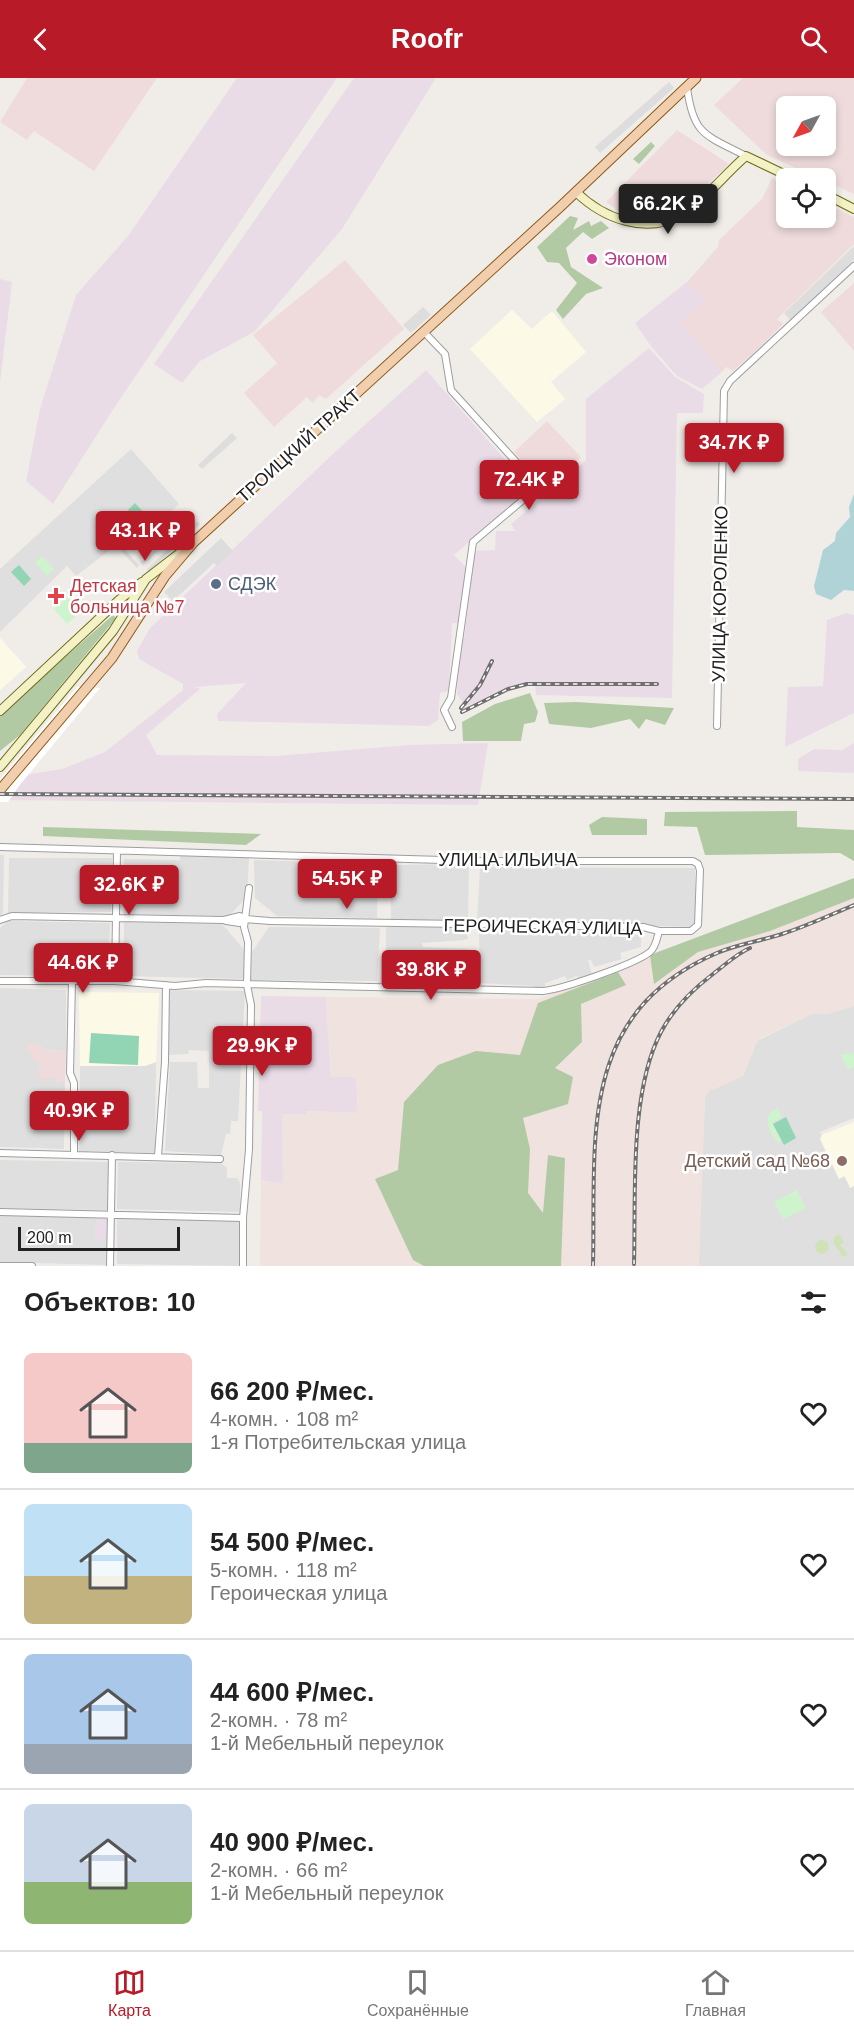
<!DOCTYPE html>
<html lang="ru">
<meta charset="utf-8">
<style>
:root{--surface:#fff;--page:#f2f2f2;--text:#222;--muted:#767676;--line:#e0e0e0;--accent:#b91a28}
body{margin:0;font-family:Arial,sans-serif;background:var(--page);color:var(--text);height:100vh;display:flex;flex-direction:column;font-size:22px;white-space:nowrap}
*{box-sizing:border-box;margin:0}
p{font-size:20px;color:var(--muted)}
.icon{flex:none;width:33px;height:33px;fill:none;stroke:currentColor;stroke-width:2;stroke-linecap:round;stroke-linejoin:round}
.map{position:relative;height:1188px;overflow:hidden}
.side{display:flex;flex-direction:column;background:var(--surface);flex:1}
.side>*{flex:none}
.needle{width:39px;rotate:230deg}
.tools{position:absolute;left:776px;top:18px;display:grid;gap:12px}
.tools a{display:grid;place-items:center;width:60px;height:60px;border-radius:9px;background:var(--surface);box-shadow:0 3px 9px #0003;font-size:30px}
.scale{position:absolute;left:18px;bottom:15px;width:162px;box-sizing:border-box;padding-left:6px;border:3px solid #212121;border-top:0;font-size:16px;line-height:21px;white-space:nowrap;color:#212121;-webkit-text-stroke:4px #fff;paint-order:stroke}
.price{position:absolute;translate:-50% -51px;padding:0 14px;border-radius:6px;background:var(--accent);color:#fff;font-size:20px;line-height:39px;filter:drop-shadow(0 2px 3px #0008)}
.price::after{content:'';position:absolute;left:50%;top:36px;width:18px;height:14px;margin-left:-9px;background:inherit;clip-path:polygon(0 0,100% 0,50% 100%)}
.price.active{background:#222;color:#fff}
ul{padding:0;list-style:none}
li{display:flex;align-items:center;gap:18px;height:150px;padding:0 24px}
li+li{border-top:2px solid var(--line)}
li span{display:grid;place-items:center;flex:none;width:168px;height:120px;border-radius:9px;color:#555}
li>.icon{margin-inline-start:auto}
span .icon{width:72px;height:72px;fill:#fffc;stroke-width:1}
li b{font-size:26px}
h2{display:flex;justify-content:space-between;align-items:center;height:72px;padding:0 24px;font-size:26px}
header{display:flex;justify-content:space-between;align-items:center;height:78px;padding:0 24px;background:var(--accent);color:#fff;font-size:27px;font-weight:800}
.tabs{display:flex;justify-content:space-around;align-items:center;height:84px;border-top:2px solid var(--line);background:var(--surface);font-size:16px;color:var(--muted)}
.tabs a{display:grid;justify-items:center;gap:3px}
.tabs .active{color:var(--accent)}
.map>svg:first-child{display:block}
.residential{fill:#dfdfdf}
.commercial{fill:#efdbdc;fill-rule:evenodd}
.industrial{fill:#e9dce7}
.education{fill:#fcfae7}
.military{fill:#f0e2df}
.grass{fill:#d1e3b6}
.forest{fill:#b2caa4}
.park{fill:#cef4cd}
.pitch{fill:#92d5b5}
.parking{fill:#ddd}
.water{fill:#b0d3d8}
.pier{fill:#fff}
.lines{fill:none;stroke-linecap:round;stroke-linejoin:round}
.street-casing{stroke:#9e9e9e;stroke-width:8}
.secondary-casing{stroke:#6c6d14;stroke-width:10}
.primary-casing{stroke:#8b5913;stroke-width:11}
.street{stroke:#fff;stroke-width:6}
.secondary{stroke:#f3f1c5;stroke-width:8}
.primary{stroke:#f1ceae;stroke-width:9}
.rail-casing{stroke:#6f6f6f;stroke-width:4}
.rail{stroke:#fff;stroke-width:1.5;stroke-dasharray:4.5;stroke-linecap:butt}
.hotel-dot{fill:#d1479c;stroke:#fff;stroke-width:2}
.service-dot{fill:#5c6f8a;stroke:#fff;stroke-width:2}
.health-dot{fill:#e0444e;stroke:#fff;stroke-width:2}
.education-dot{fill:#8d6e63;stroke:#fff;stroke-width:2}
.labels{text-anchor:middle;stroke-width:5;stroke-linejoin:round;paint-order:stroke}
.hotel-label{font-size:18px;fill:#b23c85;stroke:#fff;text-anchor:start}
.street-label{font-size:18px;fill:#212121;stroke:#fff}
.service-label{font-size:18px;fill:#4e5e75;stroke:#fff;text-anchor:start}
.health-label{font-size:18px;fill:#be3a42;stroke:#fff;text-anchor:start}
.education-label{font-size:18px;fill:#785e54;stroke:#fff;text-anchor:end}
</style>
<header><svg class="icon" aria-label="back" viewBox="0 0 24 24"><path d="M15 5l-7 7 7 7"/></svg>Roofr<svg class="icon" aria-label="search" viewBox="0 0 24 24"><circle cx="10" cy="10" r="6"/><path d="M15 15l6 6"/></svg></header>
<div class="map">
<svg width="854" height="1188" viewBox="0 0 854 1188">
<rect width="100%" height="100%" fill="#f0ede9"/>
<path class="residential" d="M131 371 179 426 165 439 159 434 76 498 67 488 0 554V491Z
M0 777H4L3 835 0 838Z
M180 777 249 780 247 819 229 838 124 836V781L180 782Z
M9 780H112L111 834 8 835Z
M254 782 378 786 377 840 277 838 255 820Z
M469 786 468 842H391L390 787Z
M480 789 695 790V849L477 843Z
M8 843 110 845 108 898 0 897V850Z
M124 844 222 846 246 874 245 901 124 898Z
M390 848 465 850 468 861 464 862 422 865 423 869 469 871V904H386V850Z
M269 849 380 850 377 903 251 902 252 874Z
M479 851 641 857V869L620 875 622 881 594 889 591 882H588L592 897 579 902 577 898 567 902 565 898 545 905V909L534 911 533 908 480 905Z
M0 910 66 912V973L44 972 39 966H28L32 977 56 1000V1004L65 1002 64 1071 0 1069Z
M169 912 245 913 238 1043H231L230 1056H226L221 1077 165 1073 170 984H197L198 1010H209V973L189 972 188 976 168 977Z
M854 928V1040L820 1054 840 1100 844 1098 850 1109 854 1108V1188H698L705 1019 711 1010 743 998 757 963 814 935 827 936Z
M156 984 155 1075 79 1073 80 988H145Z
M0 1082 108 1084V1132L0 1130Z
M118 1084 221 1085 227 1090V1100H237L240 1105V1134L117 1131Z
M0 1138H95L108 1164 107 1187 0 1184Z
M117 1139 240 1142 239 1188 117 1186Z"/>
<path class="commercial" d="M27 0H157L94 93 34 53 27 62 0 44Z
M743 0H854V116L825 103V100H818L767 77 714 27ZM786 28H825V68H786Z
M677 52 729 86 677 135 657 142 629 141 606 124Z
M772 100 786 107V140H825V125L854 139V166L777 241 783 246 756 273 733 293 726 289 722 294 680 245 705 222 687 204 718 169 719 162 762 121Z
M345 182 404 251 326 321 319 317 313 325 307 319 274 349 244 315 277 285 253 257Z
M854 205V273L821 234Z
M547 343 581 379 548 411 514 374Z
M28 965 39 966 44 972 66 973 65 1002 55 1004V1000L39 1001V983L32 982V977L28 975Z"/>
<path class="industrial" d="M237 0H337L112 333 53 426 26 403 40 331 76 217 128 158Z
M354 0H436L342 151 254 254 200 283 182 305 154 286Z
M0 201 12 204 0 305Z
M687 204 705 222 681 245 722 294 702 311 677 298 650 267 635 245Z
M649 270 675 299 704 316 703 335H677L672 620 536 617 535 606 503 611 466 629 457 616 459 561H464L475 473 495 472 496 453H515L511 446 586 382V321Z
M426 292 531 411 454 477 466 489 459 545H452L449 613 440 615 438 642 429 648 218 643 217 636 246 605 195 609 200 611 146 657 157 677 276 678 409 667 488 665 478 727 0 722 24 697 62 691 105 674 183 612V606L139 581 137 573 150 550 336 373Z
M846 535 854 537V635L785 669 788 609 823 608 827 542Z
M854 665V695L798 693V681L814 671 842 672Z
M261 918 326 919 331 999H356L358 1035 307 1033V1037L282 1036 284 1106 261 1102 262 1033H258Z
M95 1138 108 1139V1164L104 1161H94L95 1146 99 1144Z"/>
<path class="education" d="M512 232 532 251 552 233 586 274 551 304 565 321 537 344 470 271Z
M0 560 26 589 0 612Z
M79 914 159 915 156 984 145 988H80Z
M854 1044V1108L850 1110 845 1098 839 1101 820 1061 822 1057Z"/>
<path class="military" d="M854 803V928L827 936 814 935 757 962 743 998 713 1012 711 1011 705 1019 699 1188H260L261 1102 283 1106 282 1036 306 1037 307 1033 358 1035 356 999H331L326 919 538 921Z"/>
<path class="grass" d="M840 1156 844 1164 840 1167 848 1176 843 1179 834 1166V1159Z
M815 1169a7 7 0 1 1 14 0a7 7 0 1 1-14 0Z"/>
<path class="forest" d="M651 64 655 68 639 86 633 81Z
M570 138 578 140 573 152 589 143 591 148 601 143 609 150 592 161 583 154 566 170 571 189 603 210 586 216 563 241 556 232 577 205 559 185 547 184 537 169Z
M113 537 116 540 20 657 0 673V636Z
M530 615 538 634 535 644 524 646 521 663H463L462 644 495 626Z
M576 624 674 630 665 647 646 641 639 651 630 641 591 650 549 646 544 625Z
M797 733V749L854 752V783L840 775 705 777 697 749 664 748 665 734Z
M602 739 647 741V757H592L589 747Z
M43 749 261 756 246 767 43 758Z
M854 800V820L770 853 698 874 654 906 650 877Z
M618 894 626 907 581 926 582 964 555 990 573 999 568 1026 523 1040 530 1071 528 1115 543 1135 548 1077 565 1080 561 1188H424L413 1182 375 1101 398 1092 404 1024 438 987 476 973 520 977 538 925Z"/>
<path class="park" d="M42 478 54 491 47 498 35 484Z
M70 517 84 531 67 546 54 531Z
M854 975V989L848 992 841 977Z
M778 1030 782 1039 772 1045 781 1064 779 1065C772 1059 765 1046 769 1036Z
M797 1112 806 1130 783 1141 774 1124Z"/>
<path class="pitch" d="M135 425 146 437 139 444 128 432Z
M19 487 31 501 24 508 11 494Z
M91 955 139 958 138 987 89 985Z
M786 1039 796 1060 784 1067 773 1046Z"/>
<path class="parking" d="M669 4 674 10 600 75 595 69Z
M854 168V182L791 243 784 235Z
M423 229 431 237 411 255 403 247Z
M232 355 237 360 202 391 198 387Z
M197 443 200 446 149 494 147 491Z
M112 457 139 487 137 490 109 460Z
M221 460 233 473 217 488 214 485 173 523 164 514Z
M165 461 168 464 143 487 140 484Z"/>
<path class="water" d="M854 416V513L844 512 831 522 816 516 814 508 823 472 835 463 836 455 850 439 849 429Z"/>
<path class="pier" d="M77 609 100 610 19 708 8 724H0V701Z"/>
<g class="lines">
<g class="street-casing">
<path id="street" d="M687 9C693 57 705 57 746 78
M424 254 445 276 451 312 537 407 536 411 473 464 451 620 444 632 452 649
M717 648 724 313 730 303 854 188
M0 769 477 783H693L698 786 700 792 698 847 691 853H659L643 849 270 843 245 841 240 838 224 842 12 838 0 842
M226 843 240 845 245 841
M0 903H115L175 908 206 905 543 913C563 911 635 886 650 874 656 869 657 860 659 853
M115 903 117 773
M72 904 70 995 74 1005V1076
M0 1075 220 1081
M158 1078 165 984 166 907
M0 1134 243 1140
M0 1188H32
M110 1188 112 1077
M243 1188V1140L249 1071 251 927 247 907 248 864 244 849 249 810"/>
</g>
<g class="secondary-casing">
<path id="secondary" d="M576 114C603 140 645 157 681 137 703 124 726 95 746 78L792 100
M825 116 854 131
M0 633 119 522 142 504
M0 689 113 553 146 501 185 471"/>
</g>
<g class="primary-casing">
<path id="primary" d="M0 712 112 580 165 498 193 465 560 129 696 0"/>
</g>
<use href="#street" class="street"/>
<use href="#secondary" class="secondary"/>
<use href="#primary" class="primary"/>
<g class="rail-casing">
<path id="rail" d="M461 630 480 607 492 583
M462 634 508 611 527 606H657
M0 716 854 721
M634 1186C636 1117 629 1015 661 954 673 931 692 912 713 896 725 887 736 876 750 870
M593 1188C596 1060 576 936 717 875 737 866 761 863 782 856 807 848 830 837 854 827"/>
</g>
<use href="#rail" class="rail"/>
</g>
<circle class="hotel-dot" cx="592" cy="181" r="6"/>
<circle class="service-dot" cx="216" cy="506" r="6"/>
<path class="health-dot" d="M53 509h6v6h6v6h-6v6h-6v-6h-6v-6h6z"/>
<circle class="education-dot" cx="842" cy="1083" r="6"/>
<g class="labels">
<g class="hotel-label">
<text x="604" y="187">Эконом</text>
</g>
<g class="street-label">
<text transform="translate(299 368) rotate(-42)" y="6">ТРОИЦКИЙ ТРАКТ</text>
<text transform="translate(720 516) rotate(-89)" y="6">УЛИЦА КОРОЛЕНКО</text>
<text x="508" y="788">УЛИЦА ИЛЬИЧА</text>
<text transform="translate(543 849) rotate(1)" y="6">ГЕРОИЧЕСКАЯ УЛИЦА</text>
</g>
<g class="service-label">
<text x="228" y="512">СДЭК</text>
</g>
<g class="health-label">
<text x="70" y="514">Детская<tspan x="70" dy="21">больница №7</tspan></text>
</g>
<g class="education-label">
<text x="830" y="1089">Детский сад №68</text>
</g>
</g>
</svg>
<div class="tools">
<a><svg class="needle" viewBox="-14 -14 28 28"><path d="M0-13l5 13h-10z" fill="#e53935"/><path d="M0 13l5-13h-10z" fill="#767676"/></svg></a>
<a><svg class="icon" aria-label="locate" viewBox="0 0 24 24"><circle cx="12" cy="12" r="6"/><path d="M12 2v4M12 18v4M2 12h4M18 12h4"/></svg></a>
</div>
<div class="scale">200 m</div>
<b class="price active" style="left:668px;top:157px">66.2K ₽</b>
<b class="price" style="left:734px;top:396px">34.7K ₽</b>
<b class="price" style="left:529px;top:433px">72.4K ₽</b>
<b class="price" style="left:145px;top:484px">43.1K ₽</b>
<b class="price" style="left:347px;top:832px">54.5K ₽</b>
<b class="price" style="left:129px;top:838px">32.6K ₽</b>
<b class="price" style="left:83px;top:916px">44.6K ₽</b>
<b class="price" style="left:431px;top:923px">39.8K ₽</b>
<b class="price" style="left:262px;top:999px">29.9K ₽</b>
<b class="price" style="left:79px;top:1064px">40.9K ₽</b>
</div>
<section class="side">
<h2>Объектов: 10<svg class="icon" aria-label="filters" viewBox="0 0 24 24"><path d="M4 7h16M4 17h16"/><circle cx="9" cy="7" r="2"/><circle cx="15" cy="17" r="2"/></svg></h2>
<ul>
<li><span style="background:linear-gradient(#f6c9c9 75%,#7fa58c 0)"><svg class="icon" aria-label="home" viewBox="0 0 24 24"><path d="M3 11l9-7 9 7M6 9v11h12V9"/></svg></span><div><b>66 200 ₽/мес.</b><p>4-комн. · 108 m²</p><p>1-я Потребительская улица</p></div><svg class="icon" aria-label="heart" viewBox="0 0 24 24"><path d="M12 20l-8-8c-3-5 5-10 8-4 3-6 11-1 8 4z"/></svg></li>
<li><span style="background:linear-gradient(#bfe0f5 60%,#c2b280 0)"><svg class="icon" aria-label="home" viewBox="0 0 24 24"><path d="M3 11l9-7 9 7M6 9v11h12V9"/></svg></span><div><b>54 500 ₽/мес.</b><p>5-комн. · 118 m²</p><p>Героическая улица</p></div><svg class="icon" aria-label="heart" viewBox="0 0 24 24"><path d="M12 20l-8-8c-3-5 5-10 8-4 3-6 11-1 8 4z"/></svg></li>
<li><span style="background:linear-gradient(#a9c7e8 75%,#9aa5b1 0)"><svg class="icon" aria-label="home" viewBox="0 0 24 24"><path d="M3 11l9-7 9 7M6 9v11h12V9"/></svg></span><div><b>44 600 ₽/мес.</b><p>2-комн. · 78 m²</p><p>1-й Мебельный переулок</p></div><svg class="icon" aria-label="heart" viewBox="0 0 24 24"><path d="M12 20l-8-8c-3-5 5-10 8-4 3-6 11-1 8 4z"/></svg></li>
<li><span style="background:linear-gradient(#c9d6e8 65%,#8fb573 0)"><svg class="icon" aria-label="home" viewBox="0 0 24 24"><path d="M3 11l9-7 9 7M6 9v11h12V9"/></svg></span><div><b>40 900 ₽/мес.</b><p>2-комн. · 66 m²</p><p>1-й Мебельный переулок</p></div><svg class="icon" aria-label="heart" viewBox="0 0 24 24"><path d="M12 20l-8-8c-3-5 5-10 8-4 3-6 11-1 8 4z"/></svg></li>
</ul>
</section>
<nav class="tabs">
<a class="active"><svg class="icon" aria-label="map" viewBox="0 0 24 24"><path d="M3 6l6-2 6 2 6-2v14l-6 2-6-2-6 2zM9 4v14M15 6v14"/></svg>Карта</a>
<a><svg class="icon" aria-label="saved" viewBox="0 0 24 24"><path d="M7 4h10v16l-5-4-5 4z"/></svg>Сохранённые</a>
<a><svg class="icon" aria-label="home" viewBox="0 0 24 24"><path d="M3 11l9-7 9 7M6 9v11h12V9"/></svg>Главная</a>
</nav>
